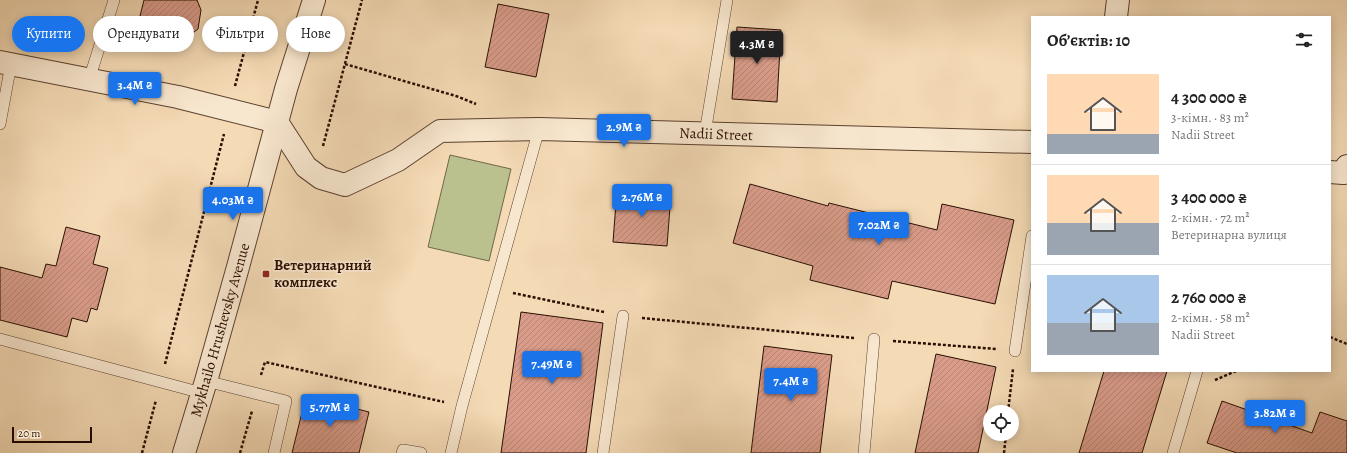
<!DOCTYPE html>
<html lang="uk">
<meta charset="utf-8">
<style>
:root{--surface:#fff;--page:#f6f6f6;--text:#222;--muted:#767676;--line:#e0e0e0;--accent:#1a73e8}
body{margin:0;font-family:Alegreya,serif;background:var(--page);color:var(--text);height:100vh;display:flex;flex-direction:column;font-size:15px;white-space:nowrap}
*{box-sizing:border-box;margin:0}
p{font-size:13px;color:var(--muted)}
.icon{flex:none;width:22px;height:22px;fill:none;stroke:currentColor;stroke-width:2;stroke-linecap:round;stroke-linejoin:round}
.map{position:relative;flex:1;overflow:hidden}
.panel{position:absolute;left:1031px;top:16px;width:300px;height:356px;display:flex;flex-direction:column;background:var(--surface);border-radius:0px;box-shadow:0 2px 10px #0003}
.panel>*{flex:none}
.top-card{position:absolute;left:12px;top:16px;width:380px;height:36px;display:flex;gap:8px}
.tools{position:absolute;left:983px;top:405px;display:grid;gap:8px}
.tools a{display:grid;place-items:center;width:36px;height:36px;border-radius:50%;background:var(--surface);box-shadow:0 2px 10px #0003;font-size:20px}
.scale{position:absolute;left:12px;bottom:10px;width:80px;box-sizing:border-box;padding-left:4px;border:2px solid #280e01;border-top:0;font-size:11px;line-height:14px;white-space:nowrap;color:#280e01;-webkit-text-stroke:3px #f8e7cf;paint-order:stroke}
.price{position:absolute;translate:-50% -34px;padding:0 9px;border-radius:4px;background:var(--accent);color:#fff;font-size:13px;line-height:26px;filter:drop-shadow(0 1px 2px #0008)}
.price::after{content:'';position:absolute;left:50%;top:24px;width:12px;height:9px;margin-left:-6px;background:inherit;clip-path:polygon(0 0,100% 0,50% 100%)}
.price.active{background:#222;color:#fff}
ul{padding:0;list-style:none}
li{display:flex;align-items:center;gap:12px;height:100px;padding:0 16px}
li+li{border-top:1px solid var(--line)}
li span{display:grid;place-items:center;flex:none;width:112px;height:80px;border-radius:0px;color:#555}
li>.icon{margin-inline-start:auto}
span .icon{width:48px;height:48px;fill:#fffc;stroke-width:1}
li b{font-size:17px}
h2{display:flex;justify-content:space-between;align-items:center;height:48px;padding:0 16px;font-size:17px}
.pill{padding:0 14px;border-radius:18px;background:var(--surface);box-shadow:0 2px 10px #0003;font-size:14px;line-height:36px}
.pill.active{background:var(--accent);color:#fff}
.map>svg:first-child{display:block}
.park{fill:#bac08e;stroke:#716748}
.building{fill:url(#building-hatch);stroke:#280e01}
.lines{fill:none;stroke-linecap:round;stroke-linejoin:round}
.service-casing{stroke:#5b412e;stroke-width:12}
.minor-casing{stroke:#5b412e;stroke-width:24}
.tertiary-casing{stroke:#5b412e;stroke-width:24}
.path{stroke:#280e01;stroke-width:2.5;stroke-dasharray:3 2;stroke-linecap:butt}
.service{stroke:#f8e7cf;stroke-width:11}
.minor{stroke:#f8e7cf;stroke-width:22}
.tertiary{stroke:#f8e7cf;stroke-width:22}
.poi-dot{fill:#8f2418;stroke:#f8e7cf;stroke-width:1.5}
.labels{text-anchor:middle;stroke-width:3.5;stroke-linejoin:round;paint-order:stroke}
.street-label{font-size:15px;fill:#280e01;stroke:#f8e7cf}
.poi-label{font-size:15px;font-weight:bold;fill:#280e01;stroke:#f8e7cf;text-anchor:start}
</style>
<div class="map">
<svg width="1347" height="453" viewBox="0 0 1347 453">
<defs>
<pattern id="building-hatch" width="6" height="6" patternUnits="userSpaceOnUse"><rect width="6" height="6" fill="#d99c8a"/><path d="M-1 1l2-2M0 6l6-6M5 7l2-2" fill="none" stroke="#ba8575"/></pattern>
</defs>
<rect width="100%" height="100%" fill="#f4dab5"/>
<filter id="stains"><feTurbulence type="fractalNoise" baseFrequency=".005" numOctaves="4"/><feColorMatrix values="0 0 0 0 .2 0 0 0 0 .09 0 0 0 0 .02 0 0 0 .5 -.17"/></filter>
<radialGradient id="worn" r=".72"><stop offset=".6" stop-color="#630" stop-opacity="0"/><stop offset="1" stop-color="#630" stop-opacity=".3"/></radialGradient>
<path class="park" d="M450 155 511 169 489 261 428 247Z"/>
<path class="building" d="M144 0H197L201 10 198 29 173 48 134 40Z
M498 4 549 14 536 77 485 67Z
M737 27 781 30 777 102 732 99Z
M750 184 828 206 829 203 937 230 942 204 1014 220 995 304 892 281 888 299 810 280 813 266 733 243Z
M617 190 671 194 667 246 613 242Z
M66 227 100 236 93 264 108 268 97 310 91 308 87 322 72 318 67 337 0 320V267L42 278 46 264 56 266Z
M521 312 603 323 586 453H501Z
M764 346 832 355 820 453H751Z
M936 354 996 367 978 453H915Z
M1104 371H1167L1142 453H1079Z
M306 396 369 412 359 453H292Z
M1222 401 1312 433 1320 412 1347 421V453H1237L1207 443Z"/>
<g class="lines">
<g class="service-casing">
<path id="service" d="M89 80 114 0
M0 124 11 64
M705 133 727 0
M0 339 202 393
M1015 351 1032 236
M206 381 286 401 274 453
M402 453 403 450 421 453
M451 453 462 406 539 129
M603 453 623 316
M864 453 874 339
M1173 453 1197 371"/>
</g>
<g class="minor-casing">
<path id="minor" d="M1116 17 1118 0
M0 62 178 97 277 122 306 167 321 178 345 185 398 160 440 131 539 129 1032 142
M1330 172 1343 173 1347 166"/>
</g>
<g class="tertiary-casing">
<path id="tertiary" d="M184 453 206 381 238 267 286 89 314 0"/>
</g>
<path class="path" d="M345 64 456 96 476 104
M235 86 258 0
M323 146 362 0
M513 293 604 312
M642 318 854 338
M1330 337 1347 344
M893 341 996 349
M165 364 224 134
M261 375 265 362 444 402
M1215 380 1236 371
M1008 412 1013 369
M142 453 156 400
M240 453 252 411
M1004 453 1006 434"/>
<use href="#service" class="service"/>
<use href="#minor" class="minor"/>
<use href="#tertiary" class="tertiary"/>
</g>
<rect class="poi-dot" x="262" y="270" width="8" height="8" rx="2"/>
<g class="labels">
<g class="street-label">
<text transform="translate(716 134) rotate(2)" y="5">Nadii Street</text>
<text transform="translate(220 330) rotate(-74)" y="5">Mykhailo Hrushevsky Avenue</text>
</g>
<g class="poi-label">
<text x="274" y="270">Ветеринарний<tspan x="274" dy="17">комплекс</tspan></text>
</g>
</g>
<rect width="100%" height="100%" filter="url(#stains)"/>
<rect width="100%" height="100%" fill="url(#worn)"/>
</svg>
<div class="tools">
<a><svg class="icon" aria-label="locate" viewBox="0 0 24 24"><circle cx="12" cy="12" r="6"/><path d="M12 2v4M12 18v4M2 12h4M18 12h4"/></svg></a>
</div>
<div class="scale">20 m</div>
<b class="price active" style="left:757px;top:65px">4.3M ₴</b>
<b class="price" style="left:135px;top:106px">3.4M ₴</b>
<b class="price" style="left:624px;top:148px">2.9M ₴</b>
<b class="price" style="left:642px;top:218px">2.76M ₴</b>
<b class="price" style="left:233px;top:221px">4.03M ₴</b>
<b class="price" style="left:879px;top:246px">7.02M ₴</b>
<b class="price" style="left:552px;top:385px">7.49M ₴</b>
<b class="price" style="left:791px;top:402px">7.4M ₴</b>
<b class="price" style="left:330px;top:428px">5.77M ₴</b>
<b class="price" style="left:1275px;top:434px">3.82M ₴</b>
<div class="top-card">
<a class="pill active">Купити</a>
<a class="pill">Орендувати</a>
<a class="pill">Фільтри</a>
<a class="pill">Нове</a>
</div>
<section class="panel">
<h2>Об’єктів: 10<svg class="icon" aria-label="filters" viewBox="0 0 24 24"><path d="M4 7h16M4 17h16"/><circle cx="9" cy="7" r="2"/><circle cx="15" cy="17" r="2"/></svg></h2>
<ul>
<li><span style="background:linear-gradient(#ffd9b3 75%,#9aa5b1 0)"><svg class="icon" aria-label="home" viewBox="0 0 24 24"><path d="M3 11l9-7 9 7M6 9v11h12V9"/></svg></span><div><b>4 300 000 ₴</b><p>3-кімн. · 83 m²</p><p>Nadii Street</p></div></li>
<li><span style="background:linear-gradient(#ffd9b3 60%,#9aa5b1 0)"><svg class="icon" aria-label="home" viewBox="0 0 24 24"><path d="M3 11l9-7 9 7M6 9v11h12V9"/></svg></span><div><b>3 400 000 ₴</b><p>2-кімн. · 72 m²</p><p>Ветеринарна вулиця</p></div></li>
<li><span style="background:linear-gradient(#a9c7e8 60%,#9aa5b1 0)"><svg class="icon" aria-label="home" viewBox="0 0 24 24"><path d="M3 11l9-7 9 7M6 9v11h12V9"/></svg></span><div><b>2 760 000 ₴</b><p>2-кімн. · 58 m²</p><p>Nadii Street</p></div></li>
</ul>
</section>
</div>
